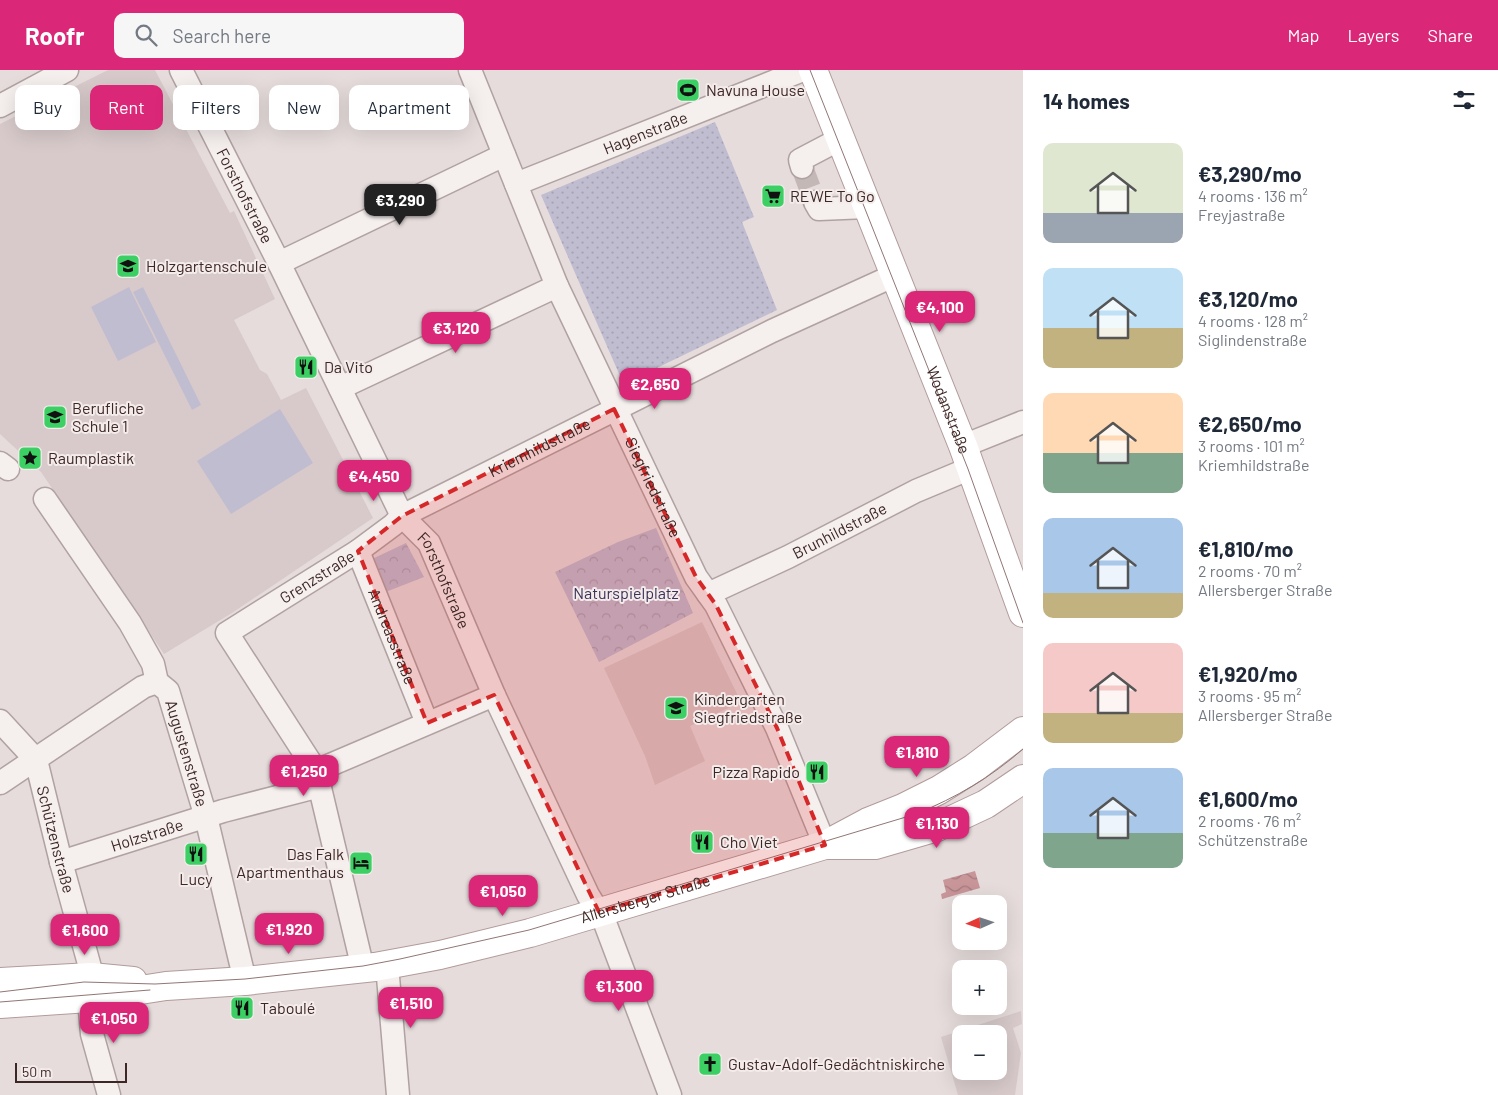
<!DOCTYPE html>
<meta charset="utf-8">
<style>
:root{--surface:#fff;--page:#f6f6f7;--text:#1f2937;--muted:#747a83;--accent:#db2777}
body{margin:0;font-family:Barlow,sans-serif;background:var(--page);color:var(--text);height:100vh;display:flex;flex-direction:column;font-size:19px;white-space:nowrap}
*{box-sizing:border-box;margin:0}
p{font-size:16px;color:var(--muted)}
.icon{flex:none;width:28px;height:28px;fill:none;stroke:currentColor;stroke-width:2;stroke-linecap:round;stroke-linejoin:round}
.map{position:relative;flex:1;overflow:hidden}
.details{display:flex;flex-direction:column;background:var(--surface);width:475px}
.details>*{flex:none}
.top-card{position:absolute;left:15px;top:15px;width:475px;height:45px;display:flex;gap:10px}
.needle{width:32px;rotate:267deg}
.controls{position:absolute;left:952px;top:825px;display:grid;gap:10px}
.controls a{display:grid;place-items:center;width:55px;height:55px;border-radius:10px;background:var(--surface);box-shadow:0 5px 20px #0002;font-size:25px}
.scale{position:absolute;left:15px;bottom:12px;width:112px;box-sizing:border-box;padding-left:5px;border:2px solid #3d2725;border-top:0;font-size:14px;line-height:18px;white-space:nowrap;color:#3d2725;-webkit-text-stroke:4px #f4ebeb;paint-order:stroke}
.price{position:absolute;translate:-50% -42px;padding:0 11px;border-radius:10px;background:var(--accent);color:#fff;font-size:16px;line-height:32px;filter:drop-shadow(0 1px 2px #0008)}
.price::after{content:'';position:absolute;left:50%;top:30px;width:15px;height:11px;margin-left:-8px;background:inherit;clip-path:polygon(0 0,100% 0,50% 100%)}
.price.on{background:#222;color:#fff}
ul{padding:0;list-style:none}
li{display:flex;align-items:center;gap:15px;height:125px;padding:0 20px}
li span{display:grid;place-items:center;flex:none;width:140px;height:100px;border-radius:10px;color:#555}
li>.icon{margin-inline-start:auto}
span .icon{width:60px;height:60px;fill:#fffc;stroke-width:1}
li b{font-size:21px}
h2{display:flex;justify-content:space-between;align-items:center;height:60px;padding:0 20px;font-size:21px}
.chip{padding:0 18px;border-radius:10px;background:var(--surface);box-shadow:0 5px 20px #0002;font-size:18px;line-height:45px}
.chip.on{background:var(--accent);color:#fff}
header{display:flex;align-items:center;gap:30px;box-sizing:border-box;height:70px;padding:0 25px;background:var(--accent);color:#fff}
header strong{font-size:24px}
nav{display:flex;gap:28px;margin-inline-start:auto;font-size:18px}
.search{width:350px;height:45px;background:var(--page);display:flex;align-items:center;gap:12px;box-sizing:border-box;padding:0 18px;border-radius:10px;color:var(--muted);font-size:19px}
main{display:flex;flex:1;min-height:0}
.map>svg:first-child{display:block}
.built{fill:#d8caca;fill-rule:evenodd}
.grass{fill:#c0bdd1}
.park{fill:url(#park-crowns)}
.garden{fill:url(#garden-dots)}
.water{fill:url(#water-waves)}
.lines{fill:none;stroke-linecap:round;stroke-linejoin:round}
.minor-tunnel{stroke:#c4b8b7;stroke-width:22;stroke-dasharray:22 11;stroke-linecap:butt}
.minor-casing{stroke:#b0a2a1;stroke-width:25}
.major-casing{stroke:#b29b9b;stroke-width:30}
.minor{stroke:#f5efee;stroke-width:22}
.major{stroke:#fff;stroke-width:28}
.tram{stroke:#907675;stroke-width:1}
.marked{fill:#d62828;fill-opacity:0.2;stroke:#d62828;stroke-width:4;stroke-dasharray:10 6;stroke-linejoin:round}
.labels{text-anchor:middle;stroke-width:4;stroke-linejoin:round;paint-order:stroke}
.poi-label{font-size:16px;fill:#3d2725;stroke:#f4ebeb;text-anchor:start}
.street-label{font-size:16px;fill:#3d2725;stroke:#f4ebeb}
.park-label{font-size:16px;fill:#3b3259;stroke:#f4ebeb}
</style>
<header>
<strong>Roofr</strong>
<div class="search"><svg class="icon" aria-label="search" viewBox="0 0 24 24"><circle cx="10" cy="10" r="6"/><path d="M15 15l6 6"/></svg>Search here</div>
<nav><a>Map</a><a>Layers</a><a>Share</a></nav>
</header>
<main>
<div class="map">
<svg width="1023" height="1025" viewBox="0 0 1023 1025">
<defs>
<pattern id="park-crowns" width="20" height="18" patternUnits="userSpaceOnUse" patternTransform="scale(1.25)"><rect width="20" height="18" fill="#c0bdd1"/><path d="M2 6a3 3 0 1 1 6 0M12 15a3 3 0 1 1 6 0" fill="none" stroke="#a6a2b3"/></pattern>
<pattern id="garden-dots" width="8" height="8" patternUnits="userSpaceOnUse" patternTransform="scale(1.25)"><rect width="8" height="8" fill="#c0bdd1"/><path d="M2 2h.1M6 6h.1" fill="none" stroke="#a6a2b3" stroke-width="1.8" stroke-linecap="round"/></pattern>
<pattern id="water-waves" width="16" height="10" patternUnits="userSpaceOnUse" patternTransform="scale(1.25)"><rect width="16" height="10" fill="#c89599"/><path d="M0 5q4-4 8 0t8 0" fill="none" stroke="#a47a7d"/></pattern>
</defs>
<rect width="100%" height="100%" fill="#e6dcdc"/>
<path class="built" d="M108 0H155L230 143 234 141 275 229 234 250 260 300 267 304 281 330 306 318 373 448 232 543 164 584 41 402 0 364V54Z
M702 552 741 632 690 656 705 691 655 715 645 686 604 598Z
M1021 941 1022 954 1013 958 1021 983 1015 1025H958L941 967ZM961 964H999V1001H961Z"/>
<path class="grass" d="M129 217 156 272 118 291 91 237Z
M143 217 201 335 192 340 133 222Z
M280 339 313 393 231 444 197 391Z"/>
<path class="park" d="M656 458 693 543 599 592 555 502 618 472Z
M406 473 424 507 383 523 370 490Z"/>
<path class="garden" d="M715 52 754 147 742 152 777 240 634 309 620 306 541 125Z"/>
<path class="water" d="M975 801 980 818 942 829 941 824 946 822 943 810Z"/>
<g class="lines">
<path class="minor-tunnel" d="M802 97 815 132"/>
<g class="minor-casing">
<g id="minor">
<path id="s1" d="M181 0 279 193 402 446 429 473 494 625 588 825 605 853 670 1025"/>
<path id="s2" d="M470 0 557 216 696 507 716 535 777 658 825 775"/>
<path d="M0 36 67 0"/>
<path d="M802 97 800 90 840 69"/>
<path id="s3" d="M516 114 803 0"/>
<path d="M815 132 819 139 867 137"/>
<path d="M279 193 504 85"/>
<path d="M340 318 557 216"/>
<path d="M963 376 1023 352"/>
<path d="M0 393 8 399"/>
<path id="s4" d="M45 429 130 553 153 594 157 612 168 621 206 747 245 911"/>
<path id="s5" d="M358 481 427 653"/>
<path id="s6" d="M708 524 788 487 916 421 971 398"/>
<path id="s7" d="M0 651 36 690 61 792 91 901V907"/>
<path d="M316 701 494 625"/>
<path d="M0 713 143 617 157 612"/>
<path id="s8" d="M61 792 223 741 320 716"/>
<path d="M387 895 398 1025"/>
<path id="s9" d="M363 899 316 701 227 563 358 481 393 455 402 446 772 261 895 205"/>
<path d="M89 928 92 964 109 1025"/>
</g>
</g>
<g class="major-casing">
<g id="major">
<path id="s10" d="M813 0 963 376 1023 543"/>
<path d="M829 775H875L937 757 986 734 1023 709"/>
<path d="M0 912 91 907 133 911"/>
<path id="s11" d="M0 934 89 928 166 916 245 911 375 897 440 885 530 863 825 775 868 752 903 738 939 720 974 698 1023 661"/>
</g>
</g>
<use href="#minor" class="minor"/>
<use href="#major" class="major"/>
<path class="tram" d="M810 0 968 399 1023 553
M0 922 84 912 155 914 245 909 363 896 400 889 529 860 916 744C957 727 990 708 1023 679
M0 932 150 920"/>
</g>
<path class="marked" d="M614 339 696 507 716 535 777 658 825 775 599 842 494 625 427 653 358 481 402 446Z"/>
<defs>
<g id="stadium-square" transform="scale(1.25)"><rect x="-9" y="-9" width="18" height="18" rx="4" fill="#3cd064" stroke="#f4ebeb"/><path d="M0-5a6.5 5 0 1 0 0 10a6.5 5 0 1 0 0-10ZM-3.5-1.8h7v3.6h-7Z" fill="#111"/></g>
<g id="supermarket-square" transform="scale(1.25)"><rect x="-9" y="-9" width="18" height="18" rx="4" fill="#3cd064" stroke="#f4ebeb"/><path d="M-6-5.5h2.5l.6 2H6L4.5 2H-2.5L-4.4-4H-6ZM-1.5 3.2a1.3 1.3 0 1 0 .1 0ZM3 3.2a1.3 1.3 0 1 0 .1 0Z" fill="#111"/></g>
<g id="school-square" transform="scale(1.25)"><rect x="-9" y="-9" width="18" height="18" rx="4" fill="#3cd064" stroke="#f4ebeb"/><path d="M0-5L7-2L0 1L-7-2ZM-4 1L0 2.5L4 1V4Q0 6-4 4Z" fill="#111"/></g>
<g id="restaurant-square" transform="scale(1.25)"><rect x="-9" y="-9" width="18" height="18" rx="4" fill="#3cd064" stroke="#f4ebeb"/><path d="M-5-6h1v4h1v-4h1v4h1v-4h1v5L-1.5 .5V6h-2V.5L-5-1ZM5-6V6H3V1.5H1.5Q1.5-4 5-6Z" fill="#111"/></g>
<g id="sight-square" transform="scale(1.25)"><rect x="-9" y="-9" width="18" height="18" rx="4" fill="#3cd064" stroke="#f4ebeb"/><path d="M0-6L1.8-2.2L6-1.7L2.9 1.2L3.7 5.4L0 3.3L-3.7 5.4L-2.9 1.2L-6-1.7L-1.8-2.2Z" fill="#111"/></g>
<g id="hotel-square" transform="scale(1.25)"><rect x="-9" y="-9" width="18" height="18" rx="4" fill="#3cd064" stroke="#f4ebeb"/><path d="M-6-4.5h1.5V1H6V5H4.5V3h-9V5H-6ZM-4 0a1.8 1.8 0 1 1 3.6 0ZM.5 0V-2.5h3Q6-2.5 6 0Z" fill="#111"/></g>
<g id="church-square" transform="scale(1.25)"><rect x="-9" y="-9" width="18" height="18" rx="4" fill="#3cd064" stroke="#f4ebeb"/><path d="M-1.2-6h2.4v3.5h3.3v2.4h-3.3V6h-2.4V-.1h-3.3v-2.4h3.3Z" fill="#111"/></g>
</defs>
<g fill-rule="evenodd">
<use href="#stadium-square" x="688" y="20"/>
<use href="#supermarket-square" x="773" y="126"/>
<use href="#school-square" x="128" y="196"/>
<use href="#restaurant-square" x="306" y="297"/>
<use href="#school-square" x="55" y="347"/>
<use href="#sight-square" x="30" y="388"/>
<use href="#school-square" x="676" y="638"/>
<use href="#restaurant-square" x="817" y="702"/>
<use href="#restaurant-square" x="702" y="772"/>
<use href="#restaurant-square" x="196" y="784"/>
<use href="#hotel-square" x="361" y="793"/>
<use href="#restaurant-square" x="242" y="938"/>
<use href="#church-square" x="710" y="994"/>
</g>
<g class="labels">
<g class="poi-label">
<text x="706" y="26">Navuna House</text>
<text x="790" y="132">REWE To Go</text>
<text x="146" y="202">Holzgartenschule</text>
<text x="324" y="303">Da Vito</text>
<text x="72" y="344">Berufliche<tspan x="72" dy="18">Schule 1</tspan></text>
<text x="48" y="394">Raumplastik</text>
<text x="694" y="635">Kindergarten<tspan x="694" dy="18">Siegfriedstraße</tspan></text>
<text x="800" y="708" text-anchor="end">Pizza Rapido</text>
<text x="720" y="778">Cho Viet</text>
<text x="344" y="790" text-anchor="end">Das Falk<tspan x="344" dy="18">Apartmenthaus</tspan></text>
<text x="196" y="815" text-anchor="middle">Lucy</text>
<text x="260" y="944">Taboulé</text>
<text x="728" y="1000">Gustav-Adolf-Gedächtniskirche</text>
</g>
<g class="street-label">
<text dy="6" stroke="none"><textPath href="#s3" startOffset="139">Hagenstraße</textPath></text>
<text dy="6" stroke="none"><textPath href="#s1" startOffset="141">Forsthofstraße</textPath></text>
<text dy="6" stroke="none"><textPath href="#s10" startOffset="366">Wodanstraße</textPath></text>
<text dy="6" stroke="none"><textPath href="#s9" startOffset="732">Kriemhildstraße</textPath></text>
<text dy="6" stroke="none"><textPath href="#s2" startOffset="456">Siegfriedstraße</textPath></text>
<text dy="6" stroke="none"><textPath href="#s6" startOffset="146">Brunhildstraße</textPath></text>
<text dy="6" stroke="none"><textPath href="#s9" startOffset="474">Grenzstraße</textPath></text>
<text dy="6" stroke="none"><textPath href="#s1" startOffset="576">Forsthofstraße</textPath></text>
<text dy="6" stroke="none"><textPath href="#s5" startOffset="92">Andreasstraße</textPath></text>
<text dy="6" stroke="none"><textPath href="#s4" startOffset="295">Augustenstraße</textPath></text>
<text dy="6" stroke="none"><textPath href="#s8" startOffset="90">Holzstraße</textPath></text>
<text dy="6" stroke="none"><textPath href="#s7" startOffset="135">Schützenstraße</textPath></text>
<text dy="6" stroke="none"><textPath href="#s11" startOffset="656">Allersberger Straße</textPath></text>
</g>
<g class="park-label">
<text x="626" y="529">Naturspielplatz</text>
</g>
</g>
</svg>
<div class="controls">
<a><svg class="needle" viewBox="-14 -14 28 28"><path d="M0-13l5 13h-10z" fill="#e53935"/><path d="M0 13l5-13h-10z" fill="#747a83"/></svg></a>
<a>+</a>
<a>−</a>
</div>
<div class="scale">50 m</div>
<b class="price on" style="left:400px;top:156px">€3,290</b>
<b class="price" style="left:940px;top:263px">€4,100</b>
<b class="price" style="left:456px;top:284px">€3,120</b>
<b class="price" style="left:655px;top:340px">€2,650</b>
<b class="price" style="left:374px;top:432px">€4,450</b>
<b class="price" style="left:917px;top:708px">€1,810</b>
<b class="price" style="left:304px;top:727px">€1,250</b>
<b class="price" style="left:937px;top:779px">€1,130</b>
<b class="price" style="left:503px;top:847px">€1,050</b>
<b class="price" style="left:289px;top:885px">€1,920</b>
<b class="price" style="left:85px;top:886px">€1,600</b>
<b class="price" style="left:619px;top:942px">€1,300</b>
<b class="price" style="left:411px;top:959px">€1,510</b>
<b class="price" style="left:114px;top:974px">€1,050</b>
<div class="top-card">
<a class="chip">Buy</a>
<a class="chip on">Rent</a>
<a class="chip">Filters</a>
<a class="chip">New</a>
<a class="chip">Apartment</a>
</div>
</div>
<section class="details">
<h2>14 homes<svg class="icon" aria-label="filters" viewBox="0 0 24 24"><path d="M4 7h16M4 17h16"/><circle cx="9" cy="7" r="2"/><circle cx="15" cy="17" r="2"/></svg></h2>
<ul>
<li><span style="background:linear-gradient(#dfe7d0 70%,#9aa5b1 0)"><svg class="icon" aria-label="home" viewBox="0 0 24 24"><path d="M3 11l9-7 9 7M6 9v11h12V9"/></svg></span><div><b>€3,290/mo</b><p>4 rooms · 136 m²</p><p>Freyjastraße</p></div></li>
<li><span style="background:linear-gradient(#bfe0f5 60%,#c2b280 0)"><svg class="icon" aria-label="home" viewBox="0 0 24 24"><path d="M3 11l9-7 9 7M6 9v11h12V9"/></svg></span><div><b>€3,120/mo</b><p>4 rooms · 128 m²</p><p>Siglindenstraße</p></div></li>
<li><span style="background:linear-gradient(#ffd9b3 60%,#7fa58c 0)"><svg class="icon" aria-label="home" viewBox="0 0 24 24"><path d="M3 11l9-7 9 7M6 9v11h12V9"/></svg></span><div><b>€2,650/mo</b><p>3 rooms · 101 m²</p><p>Kriemhildstraße</p></div></li>
<li><span style="background:linear-gradient(#a9c7e8 75%,#c2b280 0)"><svg class="icon" aria-label="home" viewBox="0 0 24 24"><path d="M3 11l9-7 9 7M6 9v11h12V9"/></svg></span><div><b>€1,810/mo</b><p>2 rooms · 70 m²</p><p>Allersberger Straße</p></div></li>
<li><span style="background:linear-gradient(#f6c9c9 70%,#c2b280 0)"><svg class="icon" aria-label="home" viewBox="0 0 24 24"><path d="M3 11l9-7 9 7M6 9v11h12V9"/></svg></span><div><b>€1,920/mo</b><p>3 rooms · 95 m²</p><p>Allersberger Straße</p></div></li>
<li><span style="background:linear-gradient(#a9c7e8 65%,#7fa58c 0)"><svg class="icon" aria-label="home" viewBox="0 0 24 24"><path d="M3 11l9-7 9 7M6 9v11h12V9"/></svg></span><div><b>€1,600/mo</b><p>2 rooms · 76 m²</p><p>Schützenstraße</p></div></li>
</ul>
</section>
</main>
